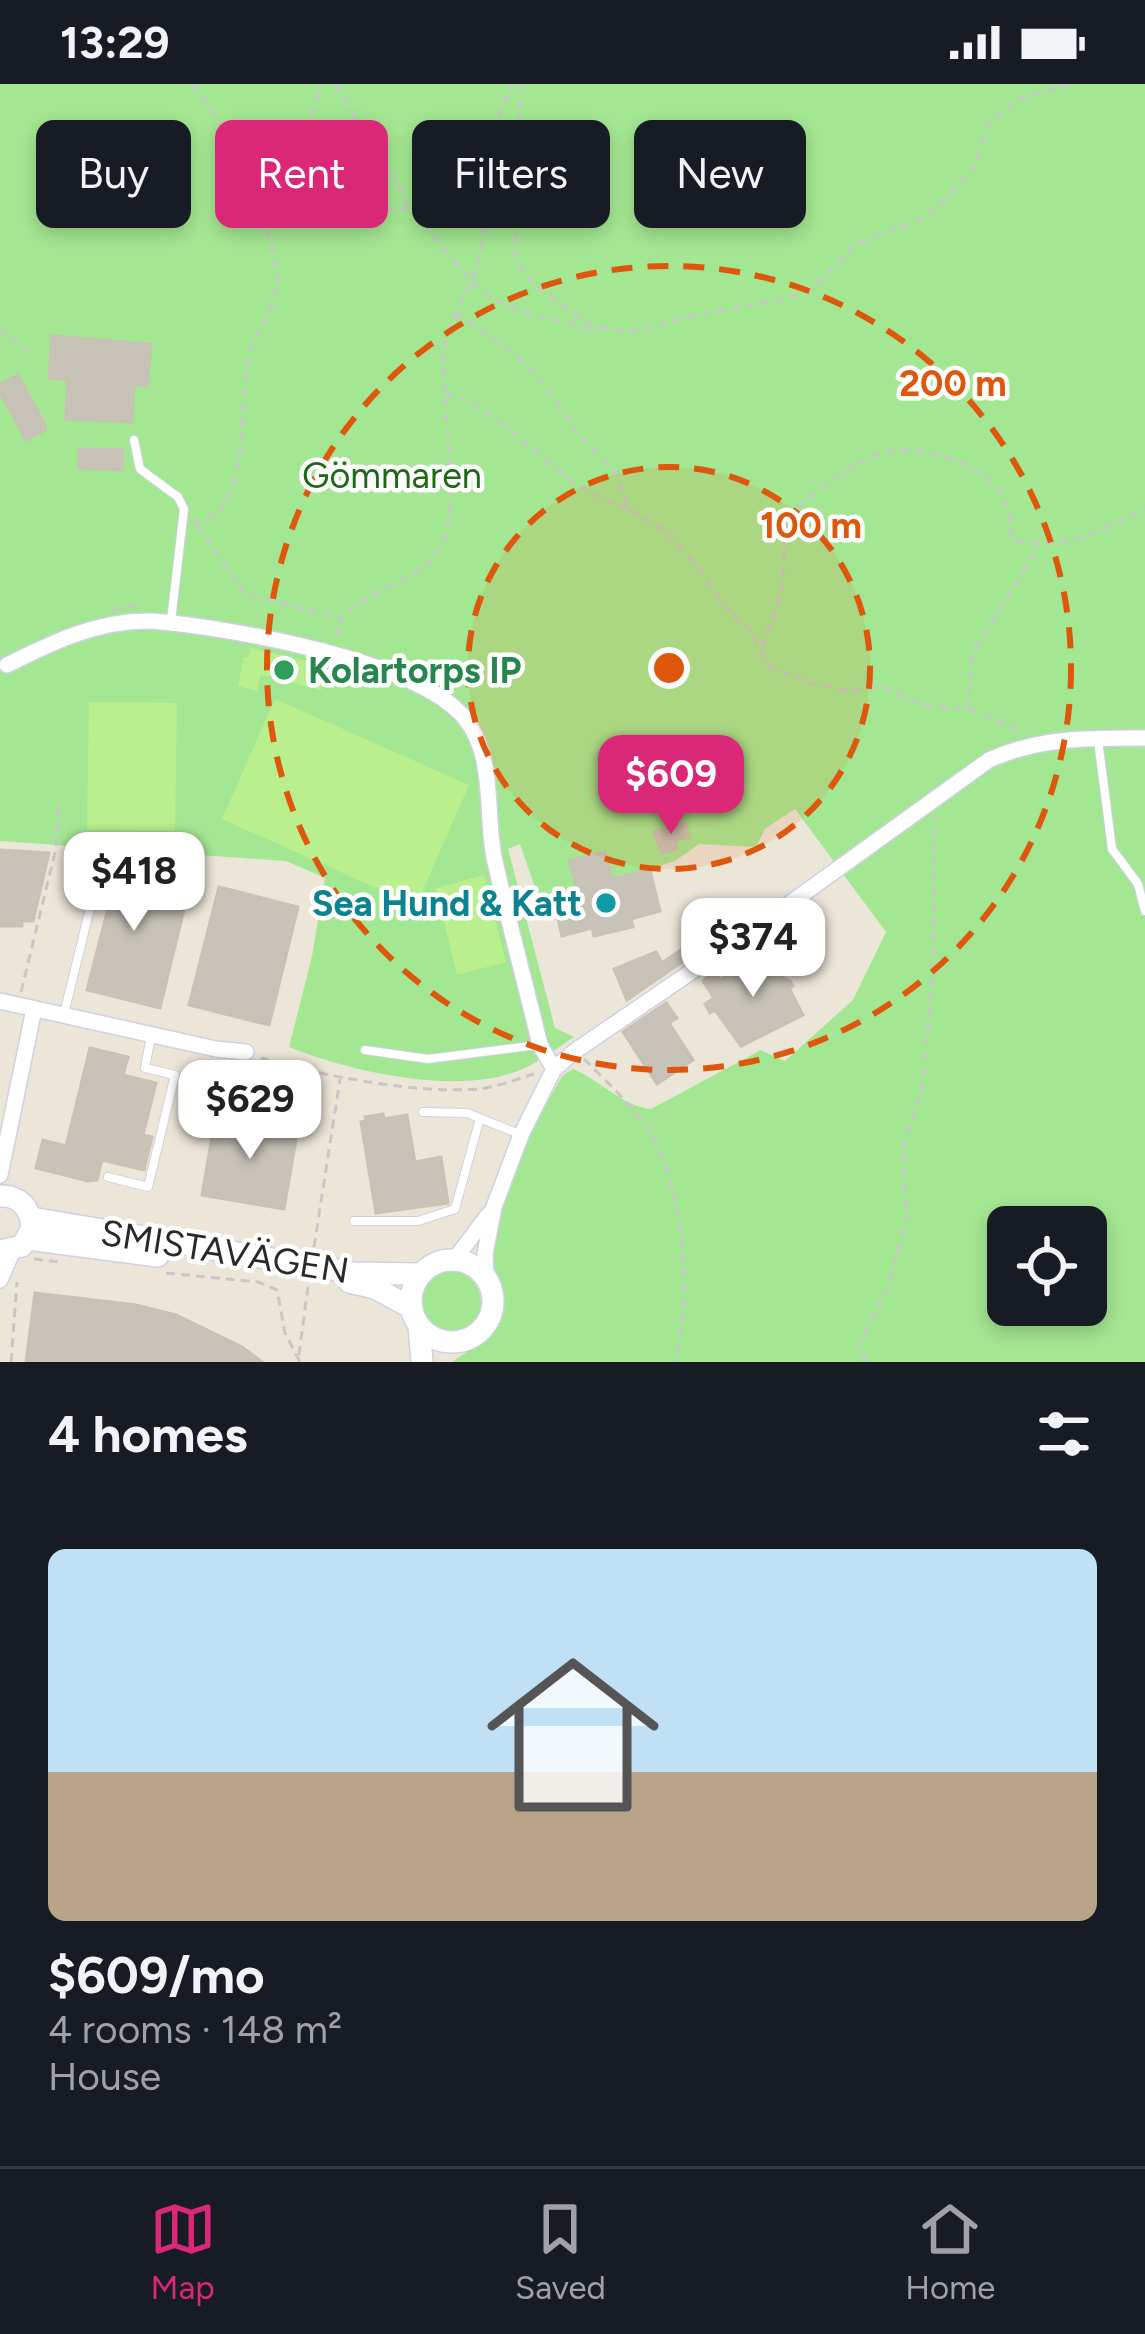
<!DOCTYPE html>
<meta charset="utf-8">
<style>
:root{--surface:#171b24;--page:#242831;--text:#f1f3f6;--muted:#9ea1a6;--line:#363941;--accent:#db2777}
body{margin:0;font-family:Figtree,sans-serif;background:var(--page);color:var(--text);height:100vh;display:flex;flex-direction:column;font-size:45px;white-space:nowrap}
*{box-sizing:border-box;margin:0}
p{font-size:39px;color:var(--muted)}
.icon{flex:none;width:66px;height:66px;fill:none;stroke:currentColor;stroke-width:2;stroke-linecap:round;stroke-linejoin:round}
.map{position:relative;height:1278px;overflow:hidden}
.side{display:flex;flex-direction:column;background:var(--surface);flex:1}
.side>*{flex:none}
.guide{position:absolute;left:36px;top:36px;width:1074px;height:108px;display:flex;gap:24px}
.tools{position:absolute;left:987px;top:1122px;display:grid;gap:24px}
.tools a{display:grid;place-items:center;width:120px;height:120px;border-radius:18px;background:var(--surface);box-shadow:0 6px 18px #0003;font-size:60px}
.price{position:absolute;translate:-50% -102px;padding:0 27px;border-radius:24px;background:#fff;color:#222;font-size:39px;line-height:78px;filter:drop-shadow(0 3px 6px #0008)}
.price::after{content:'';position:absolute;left:50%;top:72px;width:36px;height:27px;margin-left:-18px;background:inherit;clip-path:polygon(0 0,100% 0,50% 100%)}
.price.on{background:var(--accent);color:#fff}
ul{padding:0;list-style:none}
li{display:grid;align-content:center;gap:24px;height:636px;padding:0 48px}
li+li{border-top:3px solid var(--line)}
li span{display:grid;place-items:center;height:372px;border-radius:18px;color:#555}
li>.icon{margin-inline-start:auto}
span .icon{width:216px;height:216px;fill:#fffc;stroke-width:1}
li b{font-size:51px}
h2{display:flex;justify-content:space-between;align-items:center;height:144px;padding:0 48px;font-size:51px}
.tag{padding:0 42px;border-radius:18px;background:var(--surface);box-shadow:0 6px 18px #0003;font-size:42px;line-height:108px}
.tag.on{background:var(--accent);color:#fff}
.status{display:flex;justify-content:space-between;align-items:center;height:84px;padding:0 60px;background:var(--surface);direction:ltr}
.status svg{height:33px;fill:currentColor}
.tabs{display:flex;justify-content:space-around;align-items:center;height:168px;border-top:3px solid var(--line);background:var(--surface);font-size:33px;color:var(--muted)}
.tabs a{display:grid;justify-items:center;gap:6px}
.tabs .on{color:var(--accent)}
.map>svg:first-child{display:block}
.green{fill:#a4e792;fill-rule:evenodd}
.pitch{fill:#b9ef8c}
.building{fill:#c7c3b9;stroke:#c7c2b3;stroke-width:3}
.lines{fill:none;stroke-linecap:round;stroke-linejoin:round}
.lane-casing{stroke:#ced0e3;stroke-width:10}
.street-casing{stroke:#ced0e3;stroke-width:18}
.secondary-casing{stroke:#ced0e3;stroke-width:24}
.path{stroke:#c7c7c7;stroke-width:3;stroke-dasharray:9 6;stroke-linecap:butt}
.lane{stroke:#fff;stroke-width:8}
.street{stroke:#fff;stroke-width:15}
.secondary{stroke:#fff;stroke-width:21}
.ring{fill:none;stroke:#de570d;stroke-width:6;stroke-dasharray:21 15}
.leisure-dot{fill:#2e9e5b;stroke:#fff;stroke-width:4.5}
.culture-dot{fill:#0f9aa8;stroke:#fff;stroke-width:4.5}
.labels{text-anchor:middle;stroke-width:9;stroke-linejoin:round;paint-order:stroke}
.park-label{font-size:36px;fill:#1d6915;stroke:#fff}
.leisure-label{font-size:36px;font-weight:bold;fill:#27864d;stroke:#fff;text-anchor:start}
.culture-label{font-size:36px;font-weight:bold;fill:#0d838f;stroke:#fff;text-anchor:end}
.street-label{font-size:36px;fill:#292929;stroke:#fff}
.centre{fill:#de570d;stroke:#fff;stroke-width:6}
.ring-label{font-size:36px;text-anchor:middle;font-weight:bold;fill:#de570d;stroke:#fff;stroke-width:9;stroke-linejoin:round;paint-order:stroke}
</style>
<div class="status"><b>13:29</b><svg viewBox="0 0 49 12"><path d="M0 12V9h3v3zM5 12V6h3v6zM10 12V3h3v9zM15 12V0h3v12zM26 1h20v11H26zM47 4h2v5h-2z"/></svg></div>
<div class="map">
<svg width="1145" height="1278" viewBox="0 0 1145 1278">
<rect width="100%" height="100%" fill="#ece6d9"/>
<path class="green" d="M0 0H1145V1278H453C470 1263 492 1259 500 1235 509 1210 489 1188 492 1163 498 1113 536 1035 563 991L573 985C600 996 622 1022 651 1025L761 966 785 977 853 916 886 848 795 725 765 745 756 763 699 760 675 777 540 818 520 760 508 765 555 944 574 953C559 963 543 975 527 983 464 1014 351 988 289 963L312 872 325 794 286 777 0 757ZM1008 1143H1086V1221H1008Z
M419 1218a31 31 0 1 1 62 0a31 31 0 1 1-62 0Z"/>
<path class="pitch" d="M251 564 327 582 321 606 261 591 257 607 238 602 244 573H249Z
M275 615 469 701 416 822 222 735Z
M89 618 177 619 175 747 87 746Z
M484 791 506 878 457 891 436 804Z"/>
<path class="building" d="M52 252 151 260 147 302 134 301 132 338 66 335 68 296 49 294Z
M18 291 45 341V346L26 356 0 308V301Z
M79 365 123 366 122 386 79 384Z
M716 662 730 685 721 691 714 680 705 686 697 674Z
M686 740 689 753 675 756 677 765 662 769 654 748Z
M0 766 49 769 33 837H22V842H0Z
M605 768 612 795 650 786 660 827 631 835 633 843 594 852 592 844 562 852 552 810 577 804 569 777Z
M91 776 158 779 150 813 185 821 160 924 87 906 113 805 86 799Z
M219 803 298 823 269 941 189 921Z
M685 863 692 871 627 916 614 885 656 868 662 879Z
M768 870 784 895 790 897 793 902 789 904 803 931 741 962 715 926 710 929 705 920 714 914 703 897 715 887 720 896Z
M666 919 677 934 669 939 693 976 657 1000 623 948Z
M90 964 128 973 123 991 156 999 143 1051 152 1053 144 1086 102 1076 97 1096 88 1097 36 1084 43 1056 66 1062Z
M216 1030 298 1044 284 1125 202 1111Z
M383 1030 384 1035 407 1031 415 1078 441 1073 448 1119 376 1129 361 1038 366 1037 365 1033Z
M35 1209 136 1221 176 1231 242 1263 262 1278H26Z"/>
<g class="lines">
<g class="lane-casing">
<path id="lane" d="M134 356 140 385 178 413 184 425 171 537
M1098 656 1112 765 1138 800 1145 827
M761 843 790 889
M64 930 91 820
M365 966 428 975 538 961
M423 1028 467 1029 519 1050
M108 1093 148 1103 175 991 145 984 151 952
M354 1137H418L455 1125 480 1034"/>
</g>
<g class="street-casing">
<path id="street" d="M7 581C53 558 98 536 151 537 226 543 412 575 463 632 496 670 485 728 494 773 508 836 525 898 540 961L554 985
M0 917 216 965 246 968
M0 1091 34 925
M454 1176 489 1130
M486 1193 485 1170 494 1123 521 1051 554 985 575 967 760 841 989 676C1040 653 1090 654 1145 654
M0 1196 13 1166"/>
</g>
<g class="secondary-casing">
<path id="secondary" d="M0 1112C20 1111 31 1125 32 1144L22 1162 0 1167
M32 1134 354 1189 420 1190
M28 1155 158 1172
M411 1217a41 41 0 1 1 82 0a41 41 0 1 1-82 0Z
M349 1198 375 1204 410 1223
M419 1242 422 1278"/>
</g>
<path class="path" d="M192 0C227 40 244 85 263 135
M335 0 403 110 408 124
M520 0 515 170 523 188 540 205 589 240 618 247H642L685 233 780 216 811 206 858 159 929 132 973 86 990 38 1021 14 1072 0
M222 84 241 94 257 120 408 125C440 152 459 194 496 216 522 232 559 235 588 245L600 244
M454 234 460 232 517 272 548 305 576 347 617 390 628 425 666 448 702 488 723 520 751 548 769 582 811 599 845 606 884 603 920 620 975 627 1014 643 1019 649
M0 245 28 268
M445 309C489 317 545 382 585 405 598 413 614 419 628 425
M192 440 218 430C249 386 239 323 249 272 253 248 273 233 277 203 280 181 270 159 264 138L301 74 321 0
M197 441 245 510 340 534
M113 525 139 522
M336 554C338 548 338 541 341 536 358 507 426 499 444 457 458 424 443 311 443 269 450 232 474 202 482 164 487 140 481 114 483 89 485 58 501 29 512 0
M762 564 782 508 786 432C810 413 861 371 891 367 927 363 982 378 1002 410 1009 422 1010 442 1012 456 1055 468 1107 447 1145 424
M968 625 972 571 1038 463
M21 908 56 764 59 717
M261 974C323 992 415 1010 479 1005 497 1003 517 995 534 990
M584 975C611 1002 645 1033 660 1068 683 1119 693 1225 674 1278
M314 1163 340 995
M34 1175 61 1178
M166 1189 258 1198 277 1206 285 1249 300 1278
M299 1271 308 1202
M11 1278 17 1198
M866 1278 859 1261 888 1204 906 1137 903 1061 922 1005 933 890 935 733"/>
<use href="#lane" class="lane"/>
<use href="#street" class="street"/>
<use href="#secondary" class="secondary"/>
</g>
<circle cx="669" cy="584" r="201" fill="#de570d" fill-opacity=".12"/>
<g class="ring">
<circle cx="669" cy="584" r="201"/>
<circle cx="669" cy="584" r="402"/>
</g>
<circle class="leisure-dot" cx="284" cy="586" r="12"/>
<circle class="culture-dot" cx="606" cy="819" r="12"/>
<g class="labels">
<g class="park-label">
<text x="392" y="404">Gömmaren</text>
</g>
<g class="leisure-label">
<text x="308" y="599">Kolartorps IP</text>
</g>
<g class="culture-label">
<text x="582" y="832">Sea Hund &amp; Katt</text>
</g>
<g class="street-label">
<text transform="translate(225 1167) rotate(9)" y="13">SMISTAVÄGEN</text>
</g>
</g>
<circle cx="669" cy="584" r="18" class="centre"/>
<g class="ring-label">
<text x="953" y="312">200 m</text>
<text x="811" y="454">100 m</text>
</g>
</svg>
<div class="tools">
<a><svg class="icon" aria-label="locate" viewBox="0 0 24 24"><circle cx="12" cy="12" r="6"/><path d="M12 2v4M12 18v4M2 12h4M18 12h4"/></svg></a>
</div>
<b class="price on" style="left:671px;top:753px">$609</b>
<b class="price" style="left:134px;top:850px">$418</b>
<b class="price" style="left:753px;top:916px">$374</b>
<b class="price" style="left:250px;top:1078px">$629</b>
<div class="guide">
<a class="tag">Buy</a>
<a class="tag on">Rent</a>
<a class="tag">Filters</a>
<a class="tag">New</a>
</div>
</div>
<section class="side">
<h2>4 homes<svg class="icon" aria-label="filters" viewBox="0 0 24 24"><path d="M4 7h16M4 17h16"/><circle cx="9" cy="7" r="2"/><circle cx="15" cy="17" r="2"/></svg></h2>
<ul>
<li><span style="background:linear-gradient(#bfe0f5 60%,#b9a48a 0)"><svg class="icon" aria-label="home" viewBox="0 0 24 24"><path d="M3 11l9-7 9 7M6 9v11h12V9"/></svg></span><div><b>$609/mo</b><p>4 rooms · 148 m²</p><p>House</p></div></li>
</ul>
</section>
<nav class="tabs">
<a class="on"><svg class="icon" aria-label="map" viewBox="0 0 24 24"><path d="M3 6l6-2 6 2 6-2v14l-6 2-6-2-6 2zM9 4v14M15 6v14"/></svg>Map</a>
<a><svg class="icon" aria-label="saved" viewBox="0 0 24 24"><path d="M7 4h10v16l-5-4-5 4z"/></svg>Saved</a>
<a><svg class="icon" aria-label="home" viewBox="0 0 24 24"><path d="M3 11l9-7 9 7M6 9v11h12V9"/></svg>Home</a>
</nav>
